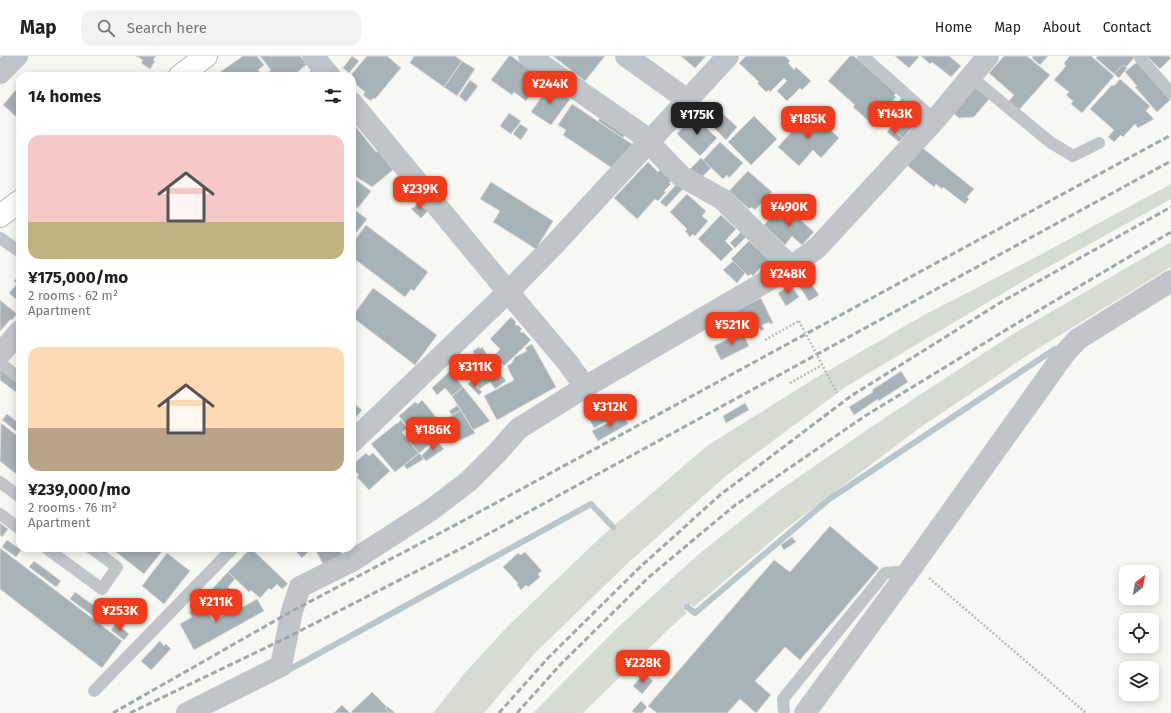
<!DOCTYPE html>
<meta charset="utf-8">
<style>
:root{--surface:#fff;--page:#f2f2f2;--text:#202124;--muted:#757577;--line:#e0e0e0;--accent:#ef3c1c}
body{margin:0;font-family:"Fira Sans",sans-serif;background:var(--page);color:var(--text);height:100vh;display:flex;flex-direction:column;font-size:15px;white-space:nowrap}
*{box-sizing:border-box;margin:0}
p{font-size:13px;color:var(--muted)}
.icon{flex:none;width:22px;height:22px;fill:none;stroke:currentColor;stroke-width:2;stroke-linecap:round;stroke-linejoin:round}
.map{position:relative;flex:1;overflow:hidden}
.sheet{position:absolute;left:16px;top:16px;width:340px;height:480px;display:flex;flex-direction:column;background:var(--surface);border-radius:12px;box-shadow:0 2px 10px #0003}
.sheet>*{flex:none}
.needle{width:26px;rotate:31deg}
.controls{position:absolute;left:1119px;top:509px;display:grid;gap:8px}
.controls a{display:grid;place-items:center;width:40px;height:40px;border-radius:8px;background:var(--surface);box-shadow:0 2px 10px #0003;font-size:20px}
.price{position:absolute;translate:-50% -34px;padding:0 9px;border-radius:8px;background:var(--accent);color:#fff;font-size:13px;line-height:26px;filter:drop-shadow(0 1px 2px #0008)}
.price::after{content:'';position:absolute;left:50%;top:24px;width:12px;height:9px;margin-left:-6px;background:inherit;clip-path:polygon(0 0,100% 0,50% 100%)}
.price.selected{background:#222;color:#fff}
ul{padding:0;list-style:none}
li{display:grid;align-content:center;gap:8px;height:212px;padding:0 12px}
li span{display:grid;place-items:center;height:124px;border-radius:12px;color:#555}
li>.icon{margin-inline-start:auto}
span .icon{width:72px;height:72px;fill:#fffc;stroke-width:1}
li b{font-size:17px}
h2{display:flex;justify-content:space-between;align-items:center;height:48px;padding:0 12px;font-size:17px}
header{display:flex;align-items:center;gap:24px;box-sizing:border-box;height:56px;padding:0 20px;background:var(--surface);border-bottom:1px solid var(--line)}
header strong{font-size:19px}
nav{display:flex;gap:22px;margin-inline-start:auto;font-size:14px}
.search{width:280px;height:36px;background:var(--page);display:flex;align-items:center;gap:10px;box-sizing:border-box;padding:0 14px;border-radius:12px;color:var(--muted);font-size:15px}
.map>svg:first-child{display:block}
.green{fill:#d7dcd2}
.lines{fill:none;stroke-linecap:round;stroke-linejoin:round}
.stream{stroke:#b8c7cb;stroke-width:6}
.building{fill:#a8b3b8;stroke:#d9d8d6}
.secondary-casing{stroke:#b1b9bd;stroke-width:24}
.path{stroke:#b9bdc0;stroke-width:2.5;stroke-dasharray:2 2;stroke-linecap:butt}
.service{stroke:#bfc5c8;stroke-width:12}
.minor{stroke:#bfc5c8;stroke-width:22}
.secondary{stroke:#fff;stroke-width:22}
.rail{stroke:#a0a9ae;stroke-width:3;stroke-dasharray:6 3;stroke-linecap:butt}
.path-bridge{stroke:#b9bdc0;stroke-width:2.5;stroke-dasharray:2 2;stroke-linecap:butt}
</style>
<header>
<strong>Map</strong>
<div class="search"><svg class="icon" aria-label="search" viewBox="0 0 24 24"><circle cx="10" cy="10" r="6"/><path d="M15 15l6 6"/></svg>Search here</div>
<nav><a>Home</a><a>Map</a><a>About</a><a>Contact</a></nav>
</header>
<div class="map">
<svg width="1171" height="657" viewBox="0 0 1171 657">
<rect width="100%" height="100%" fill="#f7f7f3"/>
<path class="green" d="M1171 128V143L1032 220 847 330 727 419 628 507 535 597 484 657H433L464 618 506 572 603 479 707 390 814 323 924 259 1040 199Z
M1171 186V211L1034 295 918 373 783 475 694 551 691 548 684 554 687 557 671 571 583 657H533L616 573 699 498 777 436 886 361 1013 278Z"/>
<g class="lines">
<path class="stream" d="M687 551 695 557 828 444 1055 293
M285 616 591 448 613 471"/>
</g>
<path class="building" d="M136 0H156L153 4 155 5 150 13 141 7 143 4Z
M243 0H257L264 9 258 14 263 20H224L220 16Z
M260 0H300L307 8 293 20H266L265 19 271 14Z
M352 0 359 5 349 17 343 12Z
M367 0H387L401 12 375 43 373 42 371 45 363 39 365 36 352 25V20H350Z
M414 0H455L462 5 444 31 410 7Z
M509 0H511L542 22 526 45 514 36 512 39 491 24Z
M553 0H605L585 25Z
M681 0H706L695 12Z
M746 0H785L790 5 788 7 794 14 796 11 811 25 802 34 800 32 787 45 777 35 787 25 784 22 770 36 769 34 766 36 757 27 759 26 739 7Z
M850 0H854L896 37 894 39 896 41 872 68 853 51 855 49 828 25Z
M895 0H918L919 1 909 12Z
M921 0H949L961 10 951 21 932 6 930 8Z
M1004 0H1027L1050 19 1019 54 1009 45 1014 39 989 17Z
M1033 0H1048L1040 9 1032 2Z
M1070 0H1091L1114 20 1082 57 1071 48 1073 45 1066 39 1069 36 1054 24 1066 10 1064 7Z
M1098 0H1132L1134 2 1126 11 1123 9 1114 18 1096 2Z
M1147 0H1169L1171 2 1160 13Z
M462 5 475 13 457 40 444 31Z
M1137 6 1170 44 1157 56 1135 31 1137 30 1125 16Z
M1123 9 1127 12 1119 22 1114 18Z
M312 14 317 20H305Z
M1120 23 1150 50 1146 55 1154 63 1138 72 1135 68 1123 81 1121 79 1114 86 1108 81 1114 74 1090 53 1112 29 1114 30Z
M470 24 478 30 466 46 459 40Z
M20 29V64L3 49Z
M550 29 570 43 551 69 531 56Z
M973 29 989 43 974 61 959 62 951 55Z
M903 41 923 59 903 82 889 70 897 61 890 55Z
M572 48 632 88 615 114 563 79 566 74 558 69Z
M810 55 839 82 821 102 813 94 799 110 778 91Z
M721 56 737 71 726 84 710 68Z
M509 57 521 65 511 78 500 70Z
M601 60 626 77 623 82 598 65Z
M693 60 717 82 700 100 677 78Z
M754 60 777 83 751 109 728 86Z
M352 66 376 96 378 95 393 114 372 131 352 118Z
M520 68 528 73 521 84 513 78Z
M891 71 903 82 899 86 887 76Z
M720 86 743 107 729 122 727 119 723 123 703 104Z
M919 89 974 133 967 141 969 143 965 148 943 131 942 133 936 128 934 131 903 106Z
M701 102 711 112 702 121 689 114Z
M648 106 658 116 661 113 672 124 669 127 671 128 664 135 666 136 658 145 655 143 637 163 614 142Z
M748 115 772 136 755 154 751 151 749 153 729 135Z
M352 121 371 135 358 152 352 147Z
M491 126 553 165 536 193 493 166 500 155 480 143Z
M677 128 683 133 666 151 660 146Z
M687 138 706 155 702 160 708 165 695 180 693 178 690 181 685 175 687 173 670 156Z
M418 147 428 155 421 162 411 153 413 151 414 152Z
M352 152 367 163 356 177 352 174Z
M787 152 814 176 802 189 792 180 785 189 764 169 775 157 779 161Z
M721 159 736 173 725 185 733 193 721 205 698 183Z
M366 169 428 216 414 235 411 233 405 241 352 201V188Z
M742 175 747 180 735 192 730 187Z
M749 185 771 206 763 214 761 211 753 220 751 218 748 220 731 203Z
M733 205 745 217 737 227 723 214Z
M20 218V247L9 237 17 228 14 225Z
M805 219 819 239 809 245 796 225Z
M791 229 799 241 786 250 778 237Z
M373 232 437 279 415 309 352 261Z
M761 242 773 267 770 268 769 266 762 269 764 273 761 275 759 272 745 279 734 256Z
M0 244 17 258 12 264 11 263 0 275Z
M511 261 516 266 515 268 517 270 518 269 522 273 520 275 522 277 523 276 531 284 504 310 494 300 500 293 490 283Z
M742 276 749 290 721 304 714 290Z
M532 288 556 331 497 364 484 340 514 324 507 310 512 307 515 301 527 295 525 292Z
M479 291 480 293 482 291 506 325 495 333 490 326 479 333 461 307 474 297 473 295Z
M0 308 20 324V339L0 324Z
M450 315 463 331 452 340 445 332 437 339 432 332Z
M901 315 908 326 880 344 879 345 878 343 854 359 849 351 873 336 872 334Z
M471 325 482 336 479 339 468 328Z
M463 331 490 365 473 374 452 340Z
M422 344 436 361 435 362 441 370 438 372 443 378 419 397 407 383 413 377 399 360 415 346 418 348Z
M612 345 619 358 594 372 590 364 609 353 606 348Z
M352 346 362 354 352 366Z
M745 347 749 354 726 367 723 360Z
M458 349 461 354 452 359 449 355Z
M461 354 475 377 459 385 446 363Z
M7 358 20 368V370L16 375 2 364Z
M623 359 628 368 598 385 592 375Z
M401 364 407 372 402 376 419 397 395 416 371 388 397 367V368Z
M1 367 20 382V421L0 405Z
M437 385 444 393 426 405 421 400Z
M366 397 369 400 373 397 390 415 369 434 357 421 359 419 352 412V409Z
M419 397 424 403 407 413 404 409Z
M0 467 8 473 2 481 0 479Z
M830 470 879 512 800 604 785 591 755 625 771 639 756 657 740 643 727 657H657L648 650 774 504 790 516Z
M792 481 796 486 784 494 781 489Z
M7 484 21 494 16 501 2 491Z
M0 492 122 585 102 612 0 533Z
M111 492H161L163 494 144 518Z
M251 492 288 528 282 533 277 528 271 534 269 532 260 542 251 534 249 536 228 516Z
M293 492H312L302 502Z
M318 492H339L343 500 324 510 315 493Z
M525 496 542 515 538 518 540 521 528 531 526 529 521 534 517 529 518 527 503 511 518 497 521 499Z
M167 497 190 515 164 548 142 530Z
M34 505 61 525 56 531 29 511Z
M228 516 235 523 228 531 237 540 229 549 212 533Z
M212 533 229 549 224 554 207 537Z
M75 536 103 556 97 563 70 543Z
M257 543 264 555 194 594 180 568 192 561 189 556 204 548 213 565 241 549 243 551Z
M116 567 129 578 124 584 111 574Z
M160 585 164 590 166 588 171 593 151 614 141 605Z
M660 601 666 607 659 615 652 610Z
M644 617 653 625 642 638 633 630Z
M372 636 387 651 385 652 390 657H352L351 656Z
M641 645 647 651 642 657H634L632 655Z
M342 649 350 657H334Z
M387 650 395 657H390L385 652Z"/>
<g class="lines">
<g class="secondary-casing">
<path id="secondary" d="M180 20 206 0
M0 160 20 145"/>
</g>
<path class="path" d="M765 284 799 265
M790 327 822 309
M929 522 1086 657"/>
<path class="service" d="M863 0 935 64
M1139 0 1171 37
M971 21 1050 86 1073 100 1099 87
M0 182 20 196
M0 307 20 322
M0 426 20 441
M0 458 20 473
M46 492 102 533 117 511 91 492
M94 635 233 492
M784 657 783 643 885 517 909 515"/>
<path class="minor" d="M313 0 330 20
M529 0 651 85
M626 0 686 43
M0 17 17 0
M352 47 508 236 568 307 585 331
M649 87 681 120 722 143 791 211
M0 298 20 275
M352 386 508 236 552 191 728 0
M187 657 281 610 292 555 300 531 352 505 431 454 469 425 497 397 518 373 585 331 791 211 817 192 935 64 988 0
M805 657 909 515 1065 297 1078 283 1171 225"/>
<use href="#secondary" class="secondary"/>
<path class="rail" d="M113 657 292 555 459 467 1171 79
M130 657 286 582 466 490 1171 105
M499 657 548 602 639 512 720 439 851 340 1003 245 1171 151
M517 657 560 609 649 521 734 450 865 360 1019 266 1171 176"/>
<path class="path-bridge" d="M799 265 837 337"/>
</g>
</svg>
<div class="controls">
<a><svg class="needle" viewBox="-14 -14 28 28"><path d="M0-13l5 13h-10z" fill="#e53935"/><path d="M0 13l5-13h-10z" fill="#757577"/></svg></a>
<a><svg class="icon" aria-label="locate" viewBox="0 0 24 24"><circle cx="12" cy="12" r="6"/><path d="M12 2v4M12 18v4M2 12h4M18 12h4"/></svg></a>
<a><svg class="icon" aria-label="layers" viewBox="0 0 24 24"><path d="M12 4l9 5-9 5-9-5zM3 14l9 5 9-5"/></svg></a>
</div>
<b class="price" style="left:550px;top:49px">¥244K</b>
<b class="price" style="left:895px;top:79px">¥143K</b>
<b class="price selected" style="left:697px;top:80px">¥175K</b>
<b class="price" style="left:808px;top:84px">¥185K</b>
<b class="price" style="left:420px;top:154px">¥239K</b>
<b class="price" style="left:789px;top:172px">¥490K</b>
<b class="price" style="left:788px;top:239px">¥248K</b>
<b class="price" style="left:732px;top:290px">¥521K</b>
<b class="price" style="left:475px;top:332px">¥311K</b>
<b class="price" style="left:610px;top:372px">¥312K</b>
<b class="price" style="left:433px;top:395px">¥186K</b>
<b class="price" style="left:216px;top:567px">¥211K</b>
<b class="price" style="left:120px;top:576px">¥253K</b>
<b class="price" style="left:643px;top:628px">¥228K</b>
<section class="sheet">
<h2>14 homes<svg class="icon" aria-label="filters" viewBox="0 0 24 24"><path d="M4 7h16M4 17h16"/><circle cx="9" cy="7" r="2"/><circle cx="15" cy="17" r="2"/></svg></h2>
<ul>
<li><span style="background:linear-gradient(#f6c9c9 70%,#c2b280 0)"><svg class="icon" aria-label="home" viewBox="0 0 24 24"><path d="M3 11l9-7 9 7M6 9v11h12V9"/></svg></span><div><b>¥175,000/mo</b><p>2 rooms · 62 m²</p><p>Apartment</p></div></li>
<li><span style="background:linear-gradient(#ffd9b3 65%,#b9a48a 0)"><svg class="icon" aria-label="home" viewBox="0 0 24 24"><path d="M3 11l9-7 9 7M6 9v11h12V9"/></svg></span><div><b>¥239,000/mo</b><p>2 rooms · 76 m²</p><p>Apartment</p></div></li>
</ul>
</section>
</div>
